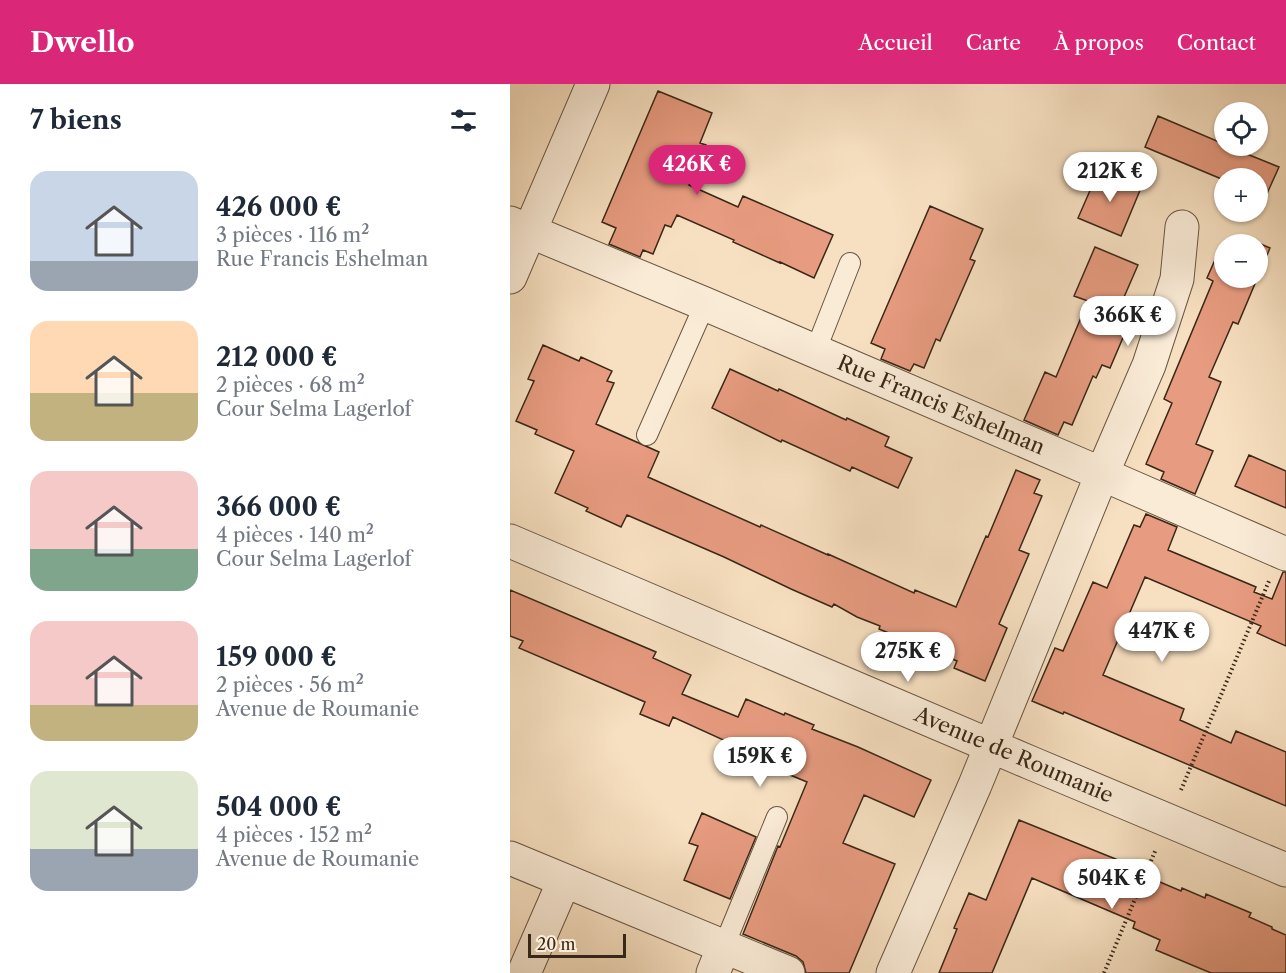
<!DOCTYPE html>
<html lang="fr">
<meta charset="utf-8">
<style>
:root{--surface:#fff;--page:#f6f6f7;--text:#1f2937;--muted:#747a83;--accent:#db2777}
body{margin:0;font-family:"Libre Caslon Text",serif;background:var(--page);color:var(--text);height:100vh;display:flex;flex-direction:column;font-size:22px;white-space:nowrap}
*{box-sizing:border-box;margin:0}
p{font-size:20px;color:var(--muted)}
.icon{flex:none;width:33px;height:33px;fill:none;stroke:currentColor;stroke-width:2;stroke-linecap:round;stroke-linejoin:round}
.map{position:relative;flex:1;overflow:hidden}
.side{display:flex;flex-direction:column;background:var(--surface);width:510px}
.side>*{flex:none}
.tools{position:absolute;left:704px;top:18px;display:grid;gap:12px}
.tools a{display:grid;place-items:center;width:54px;height:54px;border-radius:50%;background:var(--surface);box-shadow:0 2px 4px #0004;font-size:30px}
.scale{position:absolute;left:18px;bottom:15px;width:98px;box-sizing:border-box;padding-left:6px;border:3px solid #392717;border-top:0;font-size:16px;line-height:21px;white-space:nowrap;color:#392717;-webkit-text-stroke:4px #faebd7;paint-order:stroke}
.price{position:absolute;translate:-50% -51px;padding:0 14px;border-radius:21px;background:#fff;color:#222;font-size:20px;line-height:39px;filter:drop-shadow(0 2px 3px #0008)}
.price::after{content:'';position:absolute;left:50%;top:36px;width:18px;height:14px;margin-left:-9px;background:inherit;clip-path:polygon(0 0,100% 0,50% 100%)}
.price.current{background:var(--accent);color:#fff}
ul{padding:0;list-style:none}
li{display:flex;align-items:center;gap:18px;height:150px;padding:0 30px}
li span{display:grid;place-items:center;flex:none;width:168px;height:120px;border-radius:18px;color:#555}
li>.icon{margin-inline-start:auto}
span .icon{width:72px;height:72px;fill:#fffc;stroke-width:1}
li b{font-size:26px}
h2{display:flex;justify-content:space-between;align-items:center;height:72px;padding:0 30px;font-size:26px}
header{display:flex;align-items:center;gap:36px;box-sizing:border-box;height:84px;padding:0 30px;background:var(--accent);color:#fff}
header strong{font-size:28px}
nav{display:flex;gap:33px;margin-inline-start:auto;font-size:21px}
main{display:flex;flex:1;min-height:0}
.map>svg:first-child{display:block}
.building{fill:#e79b80;stroke:#392717;stroke-width:1.5}
.lines{fill:none;stroke-linecap:round;stroke-linejoin:round}
.lane-casing{stroke:#685542;stroke-width:22}
.street-casing{stroke:#685542;stroke-width:35}
.path{stroke:#392717;stroke-width:4;stroke-dasharray:1.5 3;stroke-linecap:butt}
.lane{stroke:#faebd7;stroke-width:20}
.street{stroke:#faebd7;stroke-width:33}
.labels{text-anchor:middle;stroke-width:4.5;stroke-linejoin:round;paint-order:stroke}
.street-label{font-size:21px;fill:#392717;stroke:#faebd7}
</style>
<header>
<strong>Dwello</strong>
<nav><a>Accueil</a><a>Carte</a><a>À propos</a><a>Contact</a></nav>
</header>
<main>
<section class="side">
<h2>7 biens<svg class="icon" aria-label="filters" viewBox="0 0 24 24"><path d="M4 7h16M4 17h16"/><circle cx="9" cy="7" r="2"/><circle cx="15" cy="17" r="2"/></svg></h2>
<ul>
<li><span style="background:linear-gradient(#c9d6e8 75%,#9aa5b1 0)"><svg class="icon" aria-label="home" viewBox="0 0 24 24"><path d="M3 11l9-7 9 7M6 9v11h12V9"/></svg></span><div><b>426 000 €</b><p>3 pièces · 116 m²</p><p>Rue Francis Eshelman</p></div></li>
<li><span style="background:linear-gradient(#ffd9b3 60%,#c2b280 0)"><svg class="icon" aria-label="home" viewBox="0 0 24 24"><path d="M3 11l9-7 9 7M6 9v11h12V9"/></svg></span><div><b>212 000 €</b><p>2 pièces · 68 m²</p><p>Cour Selma Lagerlof</p></div></li>
<li><span style="background:linear-gradient(#f6c9c9 65%,#7fa58c 0)"><svg class="icon" aria-label="home" viewBox="0 0 24 24"><path d="M3 11l9-7 9 7M6 9v11h12V9"/></svg></span><div><b>366 000 €</b><p>4 pièces · 140 m²</p><p>Cour Selma Lagerlof</p></div></li>
<li><span style="background:linear-gradient(#f6c9c9 70%,#c2b280 0)"><svg class="icon" aria-label="home" viewBox="0 0 24 24"><path d="M3 11l9-7 9 7M6 9v11h12V9"/></svg></span><div><b>159 000 €</b><p>2 pièces · 56 m²</p><p>Avenue de Roumanie</p></div></li>
<li><span style="background:linear-gradient(#dfe7d0 65%,#9aa5b1 0)"><svg class="icon" aria-label="home" viewBox="0 0 24 24"><path d="M3 11l9-7 9 7M6 9v11h12V9"/></svg></span><div><b>504 000 €</b><p>4 pièces · 152 m²</p><p>Avenue de Roumanie</p></div></li>
</ul>
</section>
<div class="map">
<svg width="776" height="889" viewBox="0 0 776 889">
<rect width="100%" height="100%" fill="#f7e0c1"/>
<filter id="stains"><feTurbulence type="fractalNoise" baseFrequency=".00333" numOctaves="4"/><feColorMatrix values="0 0 0 0 .2 0 0 0 0 .09 0 0 0 0 .02 0 0 0 .5 -.17"/></filter>
<radialGradient id="worn" r=".72"><stop offset=".6" stop-color="#630" stop-opacity="0"/><stop offset="1" stop-color="#630" stop-opacity=".3"/></radialGradient>
<path class="building" d="M148 7 202 29 190 59 196 61 179 101 228 123 233 112 323 151 304 194 270 178V179L223 158 224 156 167 131 161 143 155 141 143 170 133 166 130 173 99 160 106 144 92 138Z
M648 32 714 60V62H717L769 83 755 114 747 110V94H714V96L635 63Z
M589 86 631 104 611 152 568 134Z
M420 122 473 145 460 175 465 177 430 257 426 255 414 284 404 280 400 287 371 275 375 265 361 259Z
M736 154 760 164 728 240 723 238 699 293 711 298 686 360 703 367 685 410 651 395 654 388 636 380 662 319 654 315 703 197 697 194 712 160 714 161V194H747V160H733Z
M585 163 628 181 601 243 615 249 600 284 592 281 586 294 583 292 562 341 554 338 548 351 514 336 535 288 546 293 578 217 564 212Z
M33 261 69 277 71 273 102 287 97 297 104 299 86 340 149 368 138 393 250 443 251 441 318 471V470L404 509 405 506 446 523 476 452 478 453 506 386 530 396 524 409 532 412 509 466 519 470 489 540 497 544 475 597 444 584 447 577 369 545 370 542 347 533 324 520 322 523 281 505 214 473 117 431 111 443 76 427 78 424 45 409 64 367 25 350 27 346 6 337 24 297 18 295Z
M220 285 268 307 269 305 336 336 337 334 379 353 375 362 402 374 388 404 342 383 340 387 272 356 271 358 202 324Z
M739 371 776 387V424L725 402Z
M636 430 667 443 658 466 746 503 744 508 762 515 773 488H776V562L747 549 751 542 635 493 593 591 674 625 670 636 721 659 726 647 776 668V722L554 628 553 630 522 617 545 564 553 567 583 498 597 504 624 441 630 443Z
M0 506 146 568 143 574 181 591 172 610 228 633 236 615 274 631 275 629 304 641 302 645 348 663 421 696 404 733 354 711 333 759 385 780 339 889H296L293 878 286 872 233 850 268 762 270 763 297 698 244 676 243 678 214 666 218 658 163 633 159 642 130 630 135 618 9 564 13 557 0 552Z
M192 729 246 753 220 815 174 796 188 762 179 759Z
M509 736 618 780 617 784 671 807 672 804 695 814 696 810 741 829 739 833 762 843V845L776 851V889H701L646 866 650 856 623 844 625 838 522 794 482 889H429L447 845 444 844 459 809 476 816Z"/>
<g class="lines">
<g class="lane-casing">
<path id="lane" d="M305 268 340 179
M137 351 195 220
M214 862 267 733"/>
</g>
<g class="street-casing">
<path id="street" d="M0 139 195 220 592 390 465 701 383 889
M672 143 667 195 639 281 592 390 776 470
M0 193 83 0
M0 457 521 679 776 786
M0 774 278 889
M14 889 54 797
M203 889 214 862"/>
</g>
<path class="path" d="M671 706 759 497
M594 889 646 765"/>
<use href="#lane" class="lane"/>
<use href="#street" class="street"/>
</g>
<g class="labels">
<g class="street-label">
<text transform="translate(431 321) rotate(23)" y="7">Rue Francis Eshelman</text>
<text transform="translate(504 671) rotate(23)" y="7">Avenue de Roumanie</text>
</g>
</g>
<rect width="100%" height="100%" filter="url(#stains)"/>
<rect width="100%" height="100%" fill="url(#worn)"/>
</svg>
<div class="tools">
<a><svg class="icon" aria-label="locate" viewBox="0 0 24 24"><circle cx="12" cy="12" r="6"/><path d="M12 2v4M12 18v4M2 12h4M18 12h4"/></svg></a>
<a>+</a>
<a>−</a>
</div>
<div class="scale">20 m</div>
<b class="price current" style="left:187px;top:112px">426K €</b>
<b class="price" style="left:600px;top:119px">212K €</b>
<b class="price" style="left:618px;top:263px">366K €</b>
<b class="price" style="left:652px;top:579px">447K €</b>
<b class="price" style="left:398px;top:599px">275K €</b>
<b class="price" style="left:250px;top:704px">159K €</b>
<b class="price" style="left:602px;top:826px">504K €</b>
</div>
</main>
